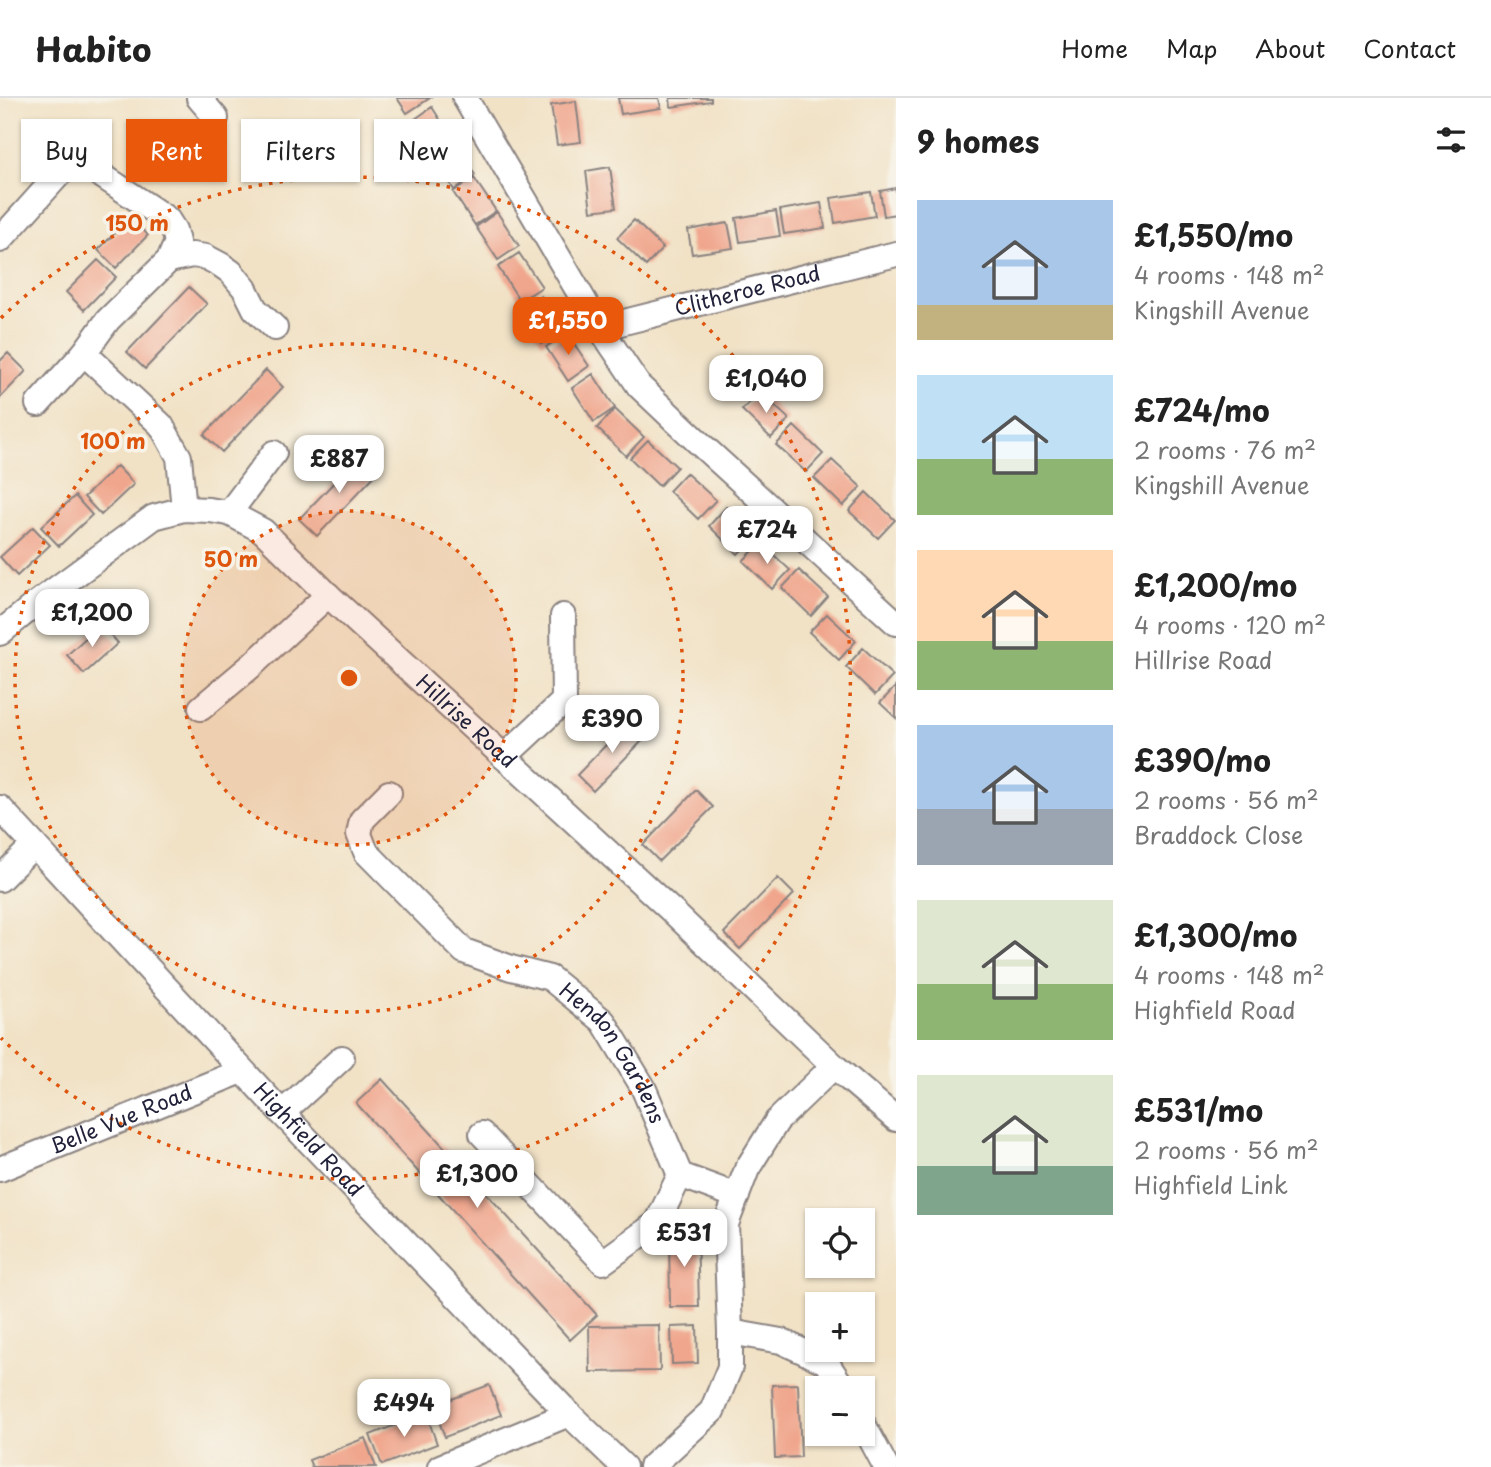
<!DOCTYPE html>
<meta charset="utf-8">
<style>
:root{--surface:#fff;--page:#f6f6f6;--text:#222;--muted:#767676;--line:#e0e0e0;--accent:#ea580c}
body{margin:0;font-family:"Playpen Sans",sans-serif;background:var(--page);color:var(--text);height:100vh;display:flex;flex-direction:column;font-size:26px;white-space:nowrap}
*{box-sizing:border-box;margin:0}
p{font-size:23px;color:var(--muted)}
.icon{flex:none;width:38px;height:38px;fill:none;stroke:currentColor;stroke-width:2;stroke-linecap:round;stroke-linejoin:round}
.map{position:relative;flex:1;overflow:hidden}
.sheet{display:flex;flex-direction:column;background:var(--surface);width:595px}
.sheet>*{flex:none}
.top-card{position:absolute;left:21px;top:21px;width:665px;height:63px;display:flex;gap:14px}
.controls{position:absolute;left:805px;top:1110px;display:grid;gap:14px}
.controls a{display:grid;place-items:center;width:70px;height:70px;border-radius:0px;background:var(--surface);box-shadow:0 2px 5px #0004;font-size:35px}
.price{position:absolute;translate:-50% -60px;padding:0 16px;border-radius:14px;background:#fff;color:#222;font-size:23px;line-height:46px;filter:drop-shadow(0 2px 4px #0008)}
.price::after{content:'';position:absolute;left:50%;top:42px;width:21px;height:16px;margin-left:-10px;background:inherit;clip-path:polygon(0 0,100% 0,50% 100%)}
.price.active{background:var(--accent);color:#fff}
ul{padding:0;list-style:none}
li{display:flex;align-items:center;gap:21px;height:175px;padding:0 21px}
li span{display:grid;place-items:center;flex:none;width:196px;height:140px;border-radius:0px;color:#555}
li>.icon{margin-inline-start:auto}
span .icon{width:84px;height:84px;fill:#fffc;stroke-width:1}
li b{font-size:30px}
h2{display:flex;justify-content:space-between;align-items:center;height:84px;padding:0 21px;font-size:30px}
.chip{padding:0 24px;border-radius:0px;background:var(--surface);box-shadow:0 2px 5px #0004;font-size:24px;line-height:63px}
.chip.active{background:var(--accent);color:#fff}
header{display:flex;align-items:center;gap:42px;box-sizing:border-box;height:98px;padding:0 35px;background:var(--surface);border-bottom:2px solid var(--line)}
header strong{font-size:33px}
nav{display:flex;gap:38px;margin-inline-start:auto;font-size:24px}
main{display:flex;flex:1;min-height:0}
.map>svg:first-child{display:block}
.building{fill:#f0a68d}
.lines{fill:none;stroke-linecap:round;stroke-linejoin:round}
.minor-casing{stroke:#8a8280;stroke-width:28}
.minor{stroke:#fff;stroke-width:24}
.ring{fill:none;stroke:#de560e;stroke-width:3.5;stroke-dasharray:3.5 7}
.labels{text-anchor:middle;stroke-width:7;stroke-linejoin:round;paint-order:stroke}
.street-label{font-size:21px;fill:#22223b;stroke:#f7f3e8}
.centre{fill:#de560e;stroke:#f7f3e8;stroke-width:3.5}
.ring-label{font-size:21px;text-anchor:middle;font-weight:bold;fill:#de560e;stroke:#f7f3e8;stroke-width:7;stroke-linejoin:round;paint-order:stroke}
</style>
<header>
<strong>Habito</strong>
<nav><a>Home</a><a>Map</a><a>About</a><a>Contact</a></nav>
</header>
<main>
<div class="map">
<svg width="896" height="1369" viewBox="0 0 896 1369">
<rect width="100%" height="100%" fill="#f7f3e8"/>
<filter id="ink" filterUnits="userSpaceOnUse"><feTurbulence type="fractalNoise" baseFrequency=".0143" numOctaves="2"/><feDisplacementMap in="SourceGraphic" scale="14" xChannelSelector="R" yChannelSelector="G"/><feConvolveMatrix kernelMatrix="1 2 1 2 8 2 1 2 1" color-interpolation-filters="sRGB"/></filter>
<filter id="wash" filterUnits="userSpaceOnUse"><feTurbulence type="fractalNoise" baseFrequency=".00686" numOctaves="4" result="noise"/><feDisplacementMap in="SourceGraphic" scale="28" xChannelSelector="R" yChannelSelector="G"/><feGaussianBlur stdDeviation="1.57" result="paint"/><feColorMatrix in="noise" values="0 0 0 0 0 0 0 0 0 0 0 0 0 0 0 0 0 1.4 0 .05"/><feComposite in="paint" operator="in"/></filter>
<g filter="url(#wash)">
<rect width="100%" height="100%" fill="#f1e2c6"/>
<g id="blocks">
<path class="building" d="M397 0H430L407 15Z
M618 0H659L661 10 621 16Z
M670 0H711V3L671 9Z
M576 3 581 44 557 47 551 7Z
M432 9 475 77 454 92 411 24Z
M610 69 616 110 591 113 586 73Z
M474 80 496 113 475 127 453 94Z
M896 90V116L884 118 880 93Z
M871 94 875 118 835 125 831 100Z
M821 105 825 130 784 136 780 112Z
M776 113 780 138 740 144 736 120Z
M497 114 519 148 498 162 476 129Z
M130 120 148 137 116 170 98 152Z
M634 122 663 150 646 168 617 140Z
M728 125 733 150 692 156 688 132Z
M519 155 542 189 520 203 498 169Z
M98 162 116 179 84 212 66 194Z
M189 189 207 206 145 271 127 254Z
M541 198 563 231 542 245 520 212Z
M567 235 589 268 568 283 546 249Z
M8 255 26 273 0 300V263Z
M266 272 283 289 222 354 204 337Z
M593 276 615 310 594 324 572 290Z
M760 294 789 321 771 340 742 312Z
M615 311 644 339 626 358 597 330Z
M794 328 823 356 806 374 776 347Z
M648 342 677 369 659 388 630 360Z
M361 356 379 373 317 438 299 421Z
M832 362 861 389 843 408 814 380Z
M117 368 134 386 101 417 84 399Z
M686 375 716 402 698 421 669 393Z
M866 394 895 422 878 440 849 413Z
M75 398 92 417 59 448 41 429Z
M726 409 756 437 738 456 709 428Z
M33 429 50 447 17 478 0 459Z
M761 445 790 472 772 491 743 463Z
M799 472 828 499 811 518 782 490Z
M827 516 856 543 839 562 809 534Z
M101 526 118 545 84 576 67 557Z
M863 550 893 578 875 597 846 569Z
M896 588V620L880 605Z
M630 622 647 638 593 693 577 677Z
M696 692 713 709 659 763 643 747Z
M778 780 794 796 740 851 724 835Z
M382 981 597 1217 570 1242 356 1005Z
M697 1133 699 1209H670L669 1134Z
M659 1227 660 1273 590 1274 589 1228Z
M697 1228 698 1265 672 1266 671 1229Z
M798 1286 801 1359 775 1360 772 1287Z
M489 1287 501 1317 445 1339 433 1308Z
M426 1315 437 1346 382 1367 370 1337Z
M365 1340 376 1369H312L309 1362Z"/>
</g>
</g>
<g filter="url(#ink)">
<use href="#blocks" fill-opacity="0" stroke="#8a8280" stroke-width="2"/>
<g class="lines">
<g class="minor-casing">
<g id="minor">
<path d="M199 0 216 20"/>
<path d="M465 0 600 230 639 288 697 343 896 525"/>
<path d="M0 142 61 74 78 65 86 67 167 121 174 132 177 144 169 162 108 222 84 255 38 306"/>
<path d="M169 162 192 157 206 159 221 167 231 174 245 191 255 211 275 230"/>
<path id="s1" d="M600 230 896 156"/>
<path d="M84 255 161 327 179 359 184 411"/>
<path d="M229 415 274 355"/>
<path id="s2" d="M0 535 33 508 154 419 184 411 209 412 229 415 263 433 328 497 673 814 834 968 896 1021"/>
<path d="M201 610 251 568 328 497"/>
<path d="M504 659 564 603 563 518"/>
<path id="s3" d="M389 695 362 722 359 736 366 754 464 853 511 870 550 880 603 923 643 989 680 1077 737 1098"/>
<path id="s4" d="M0 710 282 1015 569 1316 624 1369"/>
<path d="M0 781 34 747"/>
<path d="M282 1015 342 960"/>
<path d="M482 1036 603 1164 657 1125 680 1077"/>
<path id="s5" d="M0 1071 242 973"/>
<path d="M730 1234 781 1243 826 1264 843 1290"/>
<path d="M863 1326 886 1369"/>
<path d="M440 1369 569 1316"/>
<path d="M651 1369 712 1313 730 1269V1234L726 1126 747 1071 777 1023 834 968"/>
</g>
</g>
<use href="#minor" class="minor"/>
</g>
</g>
<circle cx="349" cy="580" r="167" fill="#de560e" fill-opacity=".12"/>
<g class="ring">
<circle cx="349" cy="580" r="167"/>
<circle cx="349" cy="580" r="334"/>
<path d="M1 220A501 501 0 1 1 1 940"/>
</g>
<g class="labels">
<g class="street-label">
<text dy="7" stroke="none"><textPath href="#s1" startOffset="152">Clitheroe Road</textPath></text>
<text dy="7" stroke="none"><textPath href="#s2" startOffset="586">Hillrise Road</textPath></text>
<text dy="7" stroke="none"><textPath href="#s3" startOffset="401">Hendon Gardens</textPath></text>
<text dy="7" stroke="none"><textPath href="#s5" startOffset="131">Belle Vue Road</textPath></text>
<text dy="7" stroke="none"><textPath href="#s4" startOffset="453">Highfield Road</textPath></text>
</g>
</g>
<circle cx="349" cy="580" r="10" class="centre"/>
<g class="ring-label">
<text x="137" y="133">150 m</text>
<text x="113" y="351">100 m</text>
<text x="231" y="469">50 m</text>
</g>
</svg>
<div class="controls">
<a><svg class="icon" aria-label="locate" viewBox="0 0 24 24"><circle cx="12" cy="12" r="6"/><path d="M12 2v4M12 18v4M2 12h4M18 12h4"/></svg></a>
<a>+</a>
<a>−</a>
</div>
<b class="price active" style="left:568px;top:259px">£1,550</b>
<b class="price" style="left:766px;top:317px">£1,040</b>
<b class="price" style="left:339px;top:397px">£887</b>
<b class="price" style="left:767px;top:468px">£724</b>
<b class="price" style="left:92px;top:551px">£1,200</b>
<b class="price" style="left:612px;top:657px">£390</b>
<b class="price" style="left:477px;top:1112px">£1,300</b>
<b class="price" style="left:684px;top:1171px">£531</b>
<b class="price" style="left:404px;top:1341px">£494</b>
<div class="top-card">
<a class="chip">Buy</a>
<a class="chip active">Rent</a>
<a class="chip">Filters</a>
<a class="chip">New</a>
</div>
</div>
<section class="sheet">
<h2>9 homes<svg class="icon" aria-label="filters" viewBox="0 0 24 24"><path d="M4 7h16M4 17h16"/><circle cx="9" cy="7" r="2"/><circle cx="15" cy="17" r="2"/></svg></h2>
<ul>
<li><span style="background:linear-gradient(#a9c7e8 75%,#c2b280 0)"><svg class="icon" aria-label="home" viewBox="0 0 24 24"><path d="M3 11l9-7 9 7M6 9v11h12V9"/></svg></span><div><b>£1,550/mo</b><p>4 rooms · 148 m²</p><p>Kingshill Avenue</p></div></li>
<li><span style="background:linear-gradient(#bfe0f5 60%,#8fb573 0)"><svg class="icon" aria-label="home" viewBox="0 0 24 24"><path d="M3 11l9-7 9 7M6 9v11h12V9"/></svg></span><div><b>£724/mo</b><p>2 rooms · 76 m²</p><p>Kingshill Avenue</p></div></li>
<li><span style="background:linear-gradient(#ffd9b3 65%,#8fb573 0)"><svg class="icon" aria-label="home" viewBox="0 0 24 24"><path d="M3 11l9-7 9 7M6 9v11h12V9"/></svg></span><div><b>£1,200/mo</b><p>4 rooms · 120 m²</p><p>Hillrise Road</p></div></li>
<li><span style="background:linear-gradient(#a9c7e8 60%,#9aa5b1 0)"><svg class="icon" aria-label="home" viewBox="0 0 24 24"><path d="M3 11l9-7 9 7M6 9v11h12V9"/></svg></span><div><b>£390/mo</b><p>2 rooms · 56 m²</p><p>Braddock Close</p></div></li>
<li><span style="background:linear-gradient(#dfe7d0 60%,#8fb573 0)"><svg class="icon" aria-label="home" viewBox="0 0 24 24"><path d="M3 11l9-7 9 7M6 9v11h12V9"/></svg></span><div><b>£1,300/mo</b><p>4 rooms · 148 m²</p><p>Highfield Road</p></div></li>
<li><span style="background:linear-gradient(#dfe7d0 65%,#7fa58c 0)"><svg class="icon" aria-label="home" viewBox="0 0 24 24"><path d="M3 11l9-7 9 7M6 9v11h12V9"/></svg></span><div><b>£531/mo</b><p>2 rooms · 56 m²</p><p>Highfield Link</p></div></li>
</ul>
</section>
</main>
